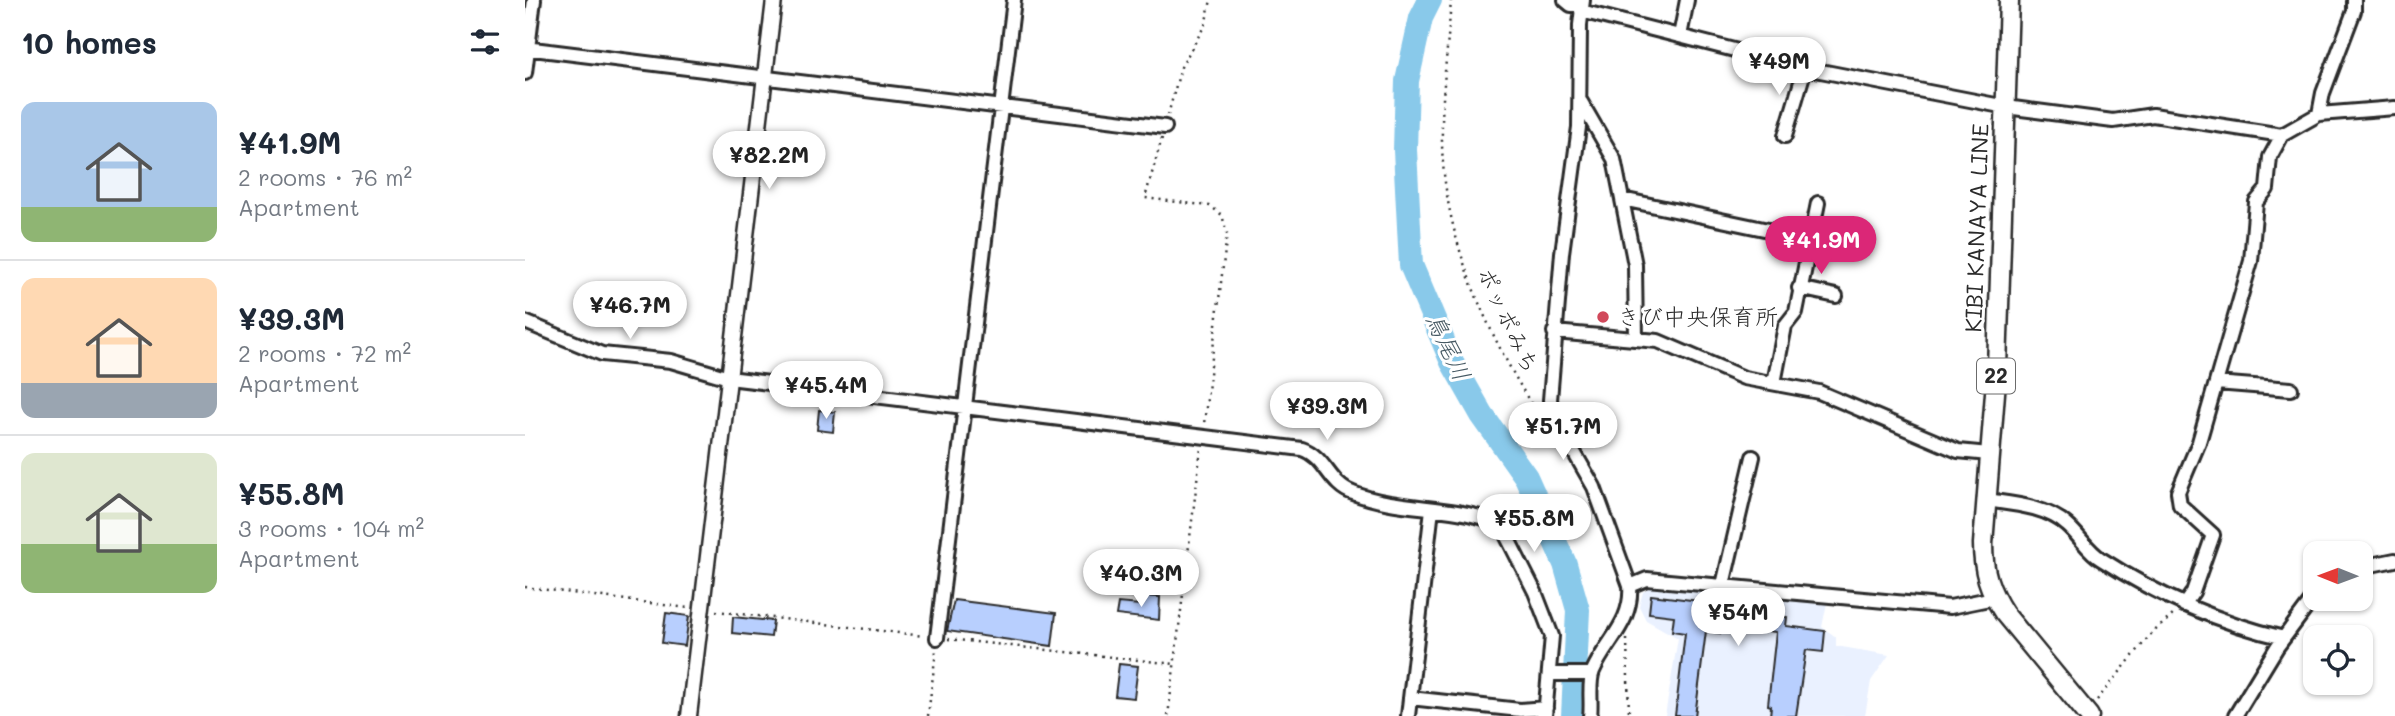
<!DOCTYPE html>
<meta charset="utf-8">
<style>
:root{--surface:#fff;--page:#f2f2f3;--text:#1f2937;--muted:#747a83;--line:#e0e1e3;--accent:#db2777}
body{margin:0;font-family:Mali,"Klee One",sans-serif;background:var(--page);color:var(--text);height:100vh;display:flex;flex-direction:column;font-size:26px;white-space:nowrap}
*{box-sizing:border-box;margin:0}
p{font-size:23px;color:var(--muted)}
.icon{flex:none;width:38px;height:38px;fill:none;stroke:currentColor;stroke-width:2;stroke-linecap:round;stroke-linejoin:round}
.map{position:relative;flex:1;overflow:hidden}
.panel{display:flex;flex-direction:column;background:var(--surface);width:525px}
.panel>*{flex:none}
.needle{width:46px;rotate:271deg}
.tools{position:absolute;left:1778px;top:541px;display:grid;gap:14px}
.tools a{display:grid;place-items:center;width:70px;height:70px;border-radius:14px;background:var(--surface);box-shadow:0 2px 5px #0004;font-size:35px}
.price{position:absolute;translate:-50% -60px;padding:0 16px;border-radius:24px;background:#fff;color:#222;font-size:23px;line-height:46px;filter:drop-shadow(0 2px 4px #0008)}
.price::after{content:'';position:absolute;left:50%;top:42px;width:21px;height:16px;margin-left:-10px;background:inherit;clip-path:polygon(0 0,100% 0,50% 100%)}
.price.on{background:var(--accent);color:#fff}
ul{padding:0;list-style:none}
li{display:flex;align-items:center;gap:21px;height:175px;padding:0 21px}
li+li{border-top:2px solid var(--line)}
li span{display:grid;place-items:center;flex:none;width:196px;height:140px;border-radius:14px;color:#555}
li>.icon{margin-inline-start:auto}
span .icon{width:84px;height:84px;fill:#fffc;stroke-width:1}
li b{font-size:30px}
h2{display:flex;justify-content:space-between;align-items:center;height:84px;padding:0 21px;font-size:30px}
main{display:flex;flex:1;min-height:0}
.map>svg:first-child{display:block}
.built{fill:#eaf1ff}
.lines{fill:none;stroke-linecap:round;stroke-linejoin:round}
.river{stroke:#89c9ea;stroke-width:24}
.building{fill:#b8cffe;stroke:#2b2b2b;stroke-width:2}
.minor-casing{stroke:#2b2b2b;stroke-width:18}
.tertiary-casing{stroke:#2b2b2b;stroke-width:19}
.primary-casing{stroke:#2b2b2b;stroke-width:23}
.path{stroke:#2b2b2b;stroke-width:2.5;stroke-dasharray:2 5;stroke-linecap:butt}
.minor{stroke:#fff;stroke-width:12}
.tertiary{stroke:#fff;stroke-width:14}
.primary{stroke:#fff;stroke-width:18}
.poi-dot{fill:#d1495b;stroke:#fff;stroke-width:2.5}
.labels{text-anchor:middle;stroke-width:6;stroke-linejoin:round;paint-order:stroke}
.shield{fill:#fff;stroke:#6b6b6b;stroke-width:2}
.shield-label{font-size:21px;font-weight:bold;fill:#2b2b2b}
.street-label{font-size:23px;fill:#2b2b2b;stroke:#fff}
.poi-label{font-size:23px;fill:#2b2b2b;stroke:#fff;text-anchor:start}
.water-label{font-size:24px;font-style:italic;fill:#475a64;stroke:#fff}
</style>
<main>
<section class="panel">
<h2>10 homes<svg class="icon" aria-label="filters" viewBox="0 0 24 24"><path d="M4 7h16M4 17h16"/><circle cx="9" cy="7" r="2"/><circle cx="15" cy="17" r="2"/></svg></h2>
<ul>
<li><span style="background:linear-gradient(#a9c7e8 75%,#8fb573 0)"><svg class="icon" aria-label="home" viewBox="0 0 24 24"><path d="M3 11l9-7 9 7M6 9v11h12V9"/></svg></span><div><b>¥41.9M</b><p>2 rooms · 76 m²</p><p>Apartment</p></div></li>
<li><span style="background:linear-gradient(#ffd9b3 75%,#9aa5b1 0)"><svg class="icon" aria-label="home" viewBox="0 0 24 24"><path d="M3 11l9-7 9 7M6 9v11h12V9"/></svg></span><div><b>¥39.3M</b><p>2 rooms · 72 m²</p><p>Apartment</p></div></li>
<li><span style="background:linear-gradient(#dfe7d0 65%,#8fb573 0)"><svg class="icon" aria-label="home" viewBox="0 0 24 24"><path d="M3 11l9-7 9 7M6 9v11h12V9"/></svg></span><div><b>¥55.8M</b><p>3 rooms · 104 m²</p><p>Apartment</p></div></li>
</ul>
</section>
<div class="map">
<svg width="1870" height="716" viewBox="0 0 1870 716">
<rect width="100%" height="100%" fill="#fff"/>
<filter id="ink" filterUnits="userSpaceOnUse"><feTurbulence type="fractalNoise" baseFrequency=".0143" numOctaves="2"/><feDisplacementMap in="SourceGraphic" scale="14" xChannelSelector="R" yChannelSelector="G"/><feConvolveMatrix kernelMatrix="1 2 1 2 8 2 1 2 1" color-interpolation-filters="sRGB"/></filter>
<g filter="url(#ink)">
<path class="built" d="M1126 586 1198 589 1302 603 1297 627 1311 637V646L1364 655 1346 681 1340 716H1140L1153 638 1121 620 1114 606 1118 592Z"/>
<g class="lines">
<path class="river" d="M905 0 896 18 882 81 880 150 886 265 927 362 957 415 1001 477 1040 564 1053 610 1048 716"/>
</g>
<path class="building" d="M294 410 310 412 308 432 292 430Z
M1126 595 1247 610 1246 615 1262 617 1261 626 1300 631 1298 652 1281 650 1271 716H1245L1246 706 1243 705 1251 632 1195 625V633L1181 631 1170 716H1150L1160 633 1147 631 1149 616 1124 613Z
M616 596 635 597 634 620 591 615 593 603 615 605Z
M429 600 531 613 527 646 422 631Z
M141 613 164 616 160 646 137 643Z
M208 617 248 621 246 637 207 633Z
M594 664 613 666 609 698 590 696Z"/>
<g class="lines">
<g class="minor-casing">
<path id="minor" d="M1040 0 1046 5H1057
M1058 0 1055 25 1054 127 1037 253 1025 400 1030 419 1069 487 1105 586C1108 622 1081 641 1068 671 1063 683 1067 703 1065 716
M1056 11 1280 68 1481 107 1588 121 1628 115 1757 135 1794 114 1870 108
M1155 36 1162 0
M0 48 640 127
M0 73 9 0
M1056 102 1089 159 1110 265 1111 339
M1794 114 1798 93 1829 11V0
M1260 136 1280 68
M1097 199 1253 232
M1274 288 1311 296
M0 322 77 354 146 361 204 378 777 449C801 457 804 485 828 493 871 510 922 505 965 520L978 529 1010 592 1027 636 1020 716
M1029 332 1133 341 1219 378 1294 392 1433 451 1464 454
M1249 383 1260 326 1271 312 1293 203
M1691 383 1766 389
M1461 500C1488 504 1521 506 1542 525 1554 535 1563 551 1576 559 1632 595 1694 623 1759 638
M1836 567 1870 560
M1198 585 1228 457
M1105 586 1122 579 1425 607 1469 598
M1659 605 1668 592 1688 535 1655 505 1653 492 1674 442 1726 261 1731 202 1742 189 1745 157 1757 135
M412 638 489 0
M1026 674H1067
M885 698 995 710 1021 708
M883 716 907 509
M1710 716 1752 647 1790 596"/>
</g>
<g class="tertiary-casing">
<path id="tertiary" d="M164 716 249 0"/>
</g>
<g class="primary-casing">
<path id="primary" d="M1484 0 1472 368 1458 544C1458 571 1464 590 1479 613L1564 716"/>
</g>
<path class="path" d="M926 0C923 47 916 96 917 143 919 242 964 337 1016 420
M643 115 656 67 680 25 686 0
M637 138 620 198 685 206 697 215 702 233 679 424
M0 587 163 608
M191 611 399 636
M423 639 650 664
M1102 639 1104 716
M1572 700 1626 634 1649 614
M403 716 411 651
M643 716 676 448"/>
<use href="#minor" class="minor"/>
<use href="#tertiary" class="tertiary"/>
<use href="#primary" class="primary"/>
</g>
</g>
<circle class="poi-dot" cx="1078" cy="317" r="7"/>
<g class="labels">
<rect class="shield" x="1452" y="358.5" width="38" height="35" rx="5"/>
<g class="shield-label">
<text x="1471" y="383">22</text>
</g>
<g class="street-label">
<text transform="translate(1452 228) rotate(-88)" y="8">KIBI KANAYA LINE</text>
<text transform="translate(983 320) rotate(65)" y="8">ポッポみち</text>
</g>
<g class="poi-label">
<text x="1092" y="325">きび中央保育所</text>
</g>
<g class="water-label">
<text transform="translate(923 347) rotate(65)" y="8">鳥尾川</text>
</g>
</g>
</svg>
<div class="tools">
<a><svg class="needle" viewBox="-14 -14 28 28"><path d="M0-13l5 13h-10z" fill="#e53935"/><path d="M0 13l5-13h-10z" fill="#747a83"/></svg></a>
<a><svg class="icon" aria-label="locate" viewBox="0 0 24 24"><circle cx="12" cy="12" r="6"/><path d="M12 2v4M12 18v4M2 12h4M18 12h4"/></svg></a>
</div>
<b class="price" style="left:1254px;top:97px">¥49M</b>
<b class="price" style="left:244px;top:191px">¥82.2M</b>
<b class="price on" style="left:1296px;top:276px">¥41.9M</b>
<b class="price" style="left:105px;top:341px">¥46.7M</b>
<b class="price" style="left:301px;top:421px">¥45.4M</b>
<b class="price" style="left:802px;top:442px">¥39.3M</b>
<b class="price" style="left:1038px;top:462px">¥51.7M</b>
<b class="price" style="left:1009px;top:554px">¥55.8M</b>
<b class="price" style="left:616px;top:609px">¥40.3M</b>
<b class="price" style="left:1213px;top:648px">¥54M</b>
</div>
</main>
